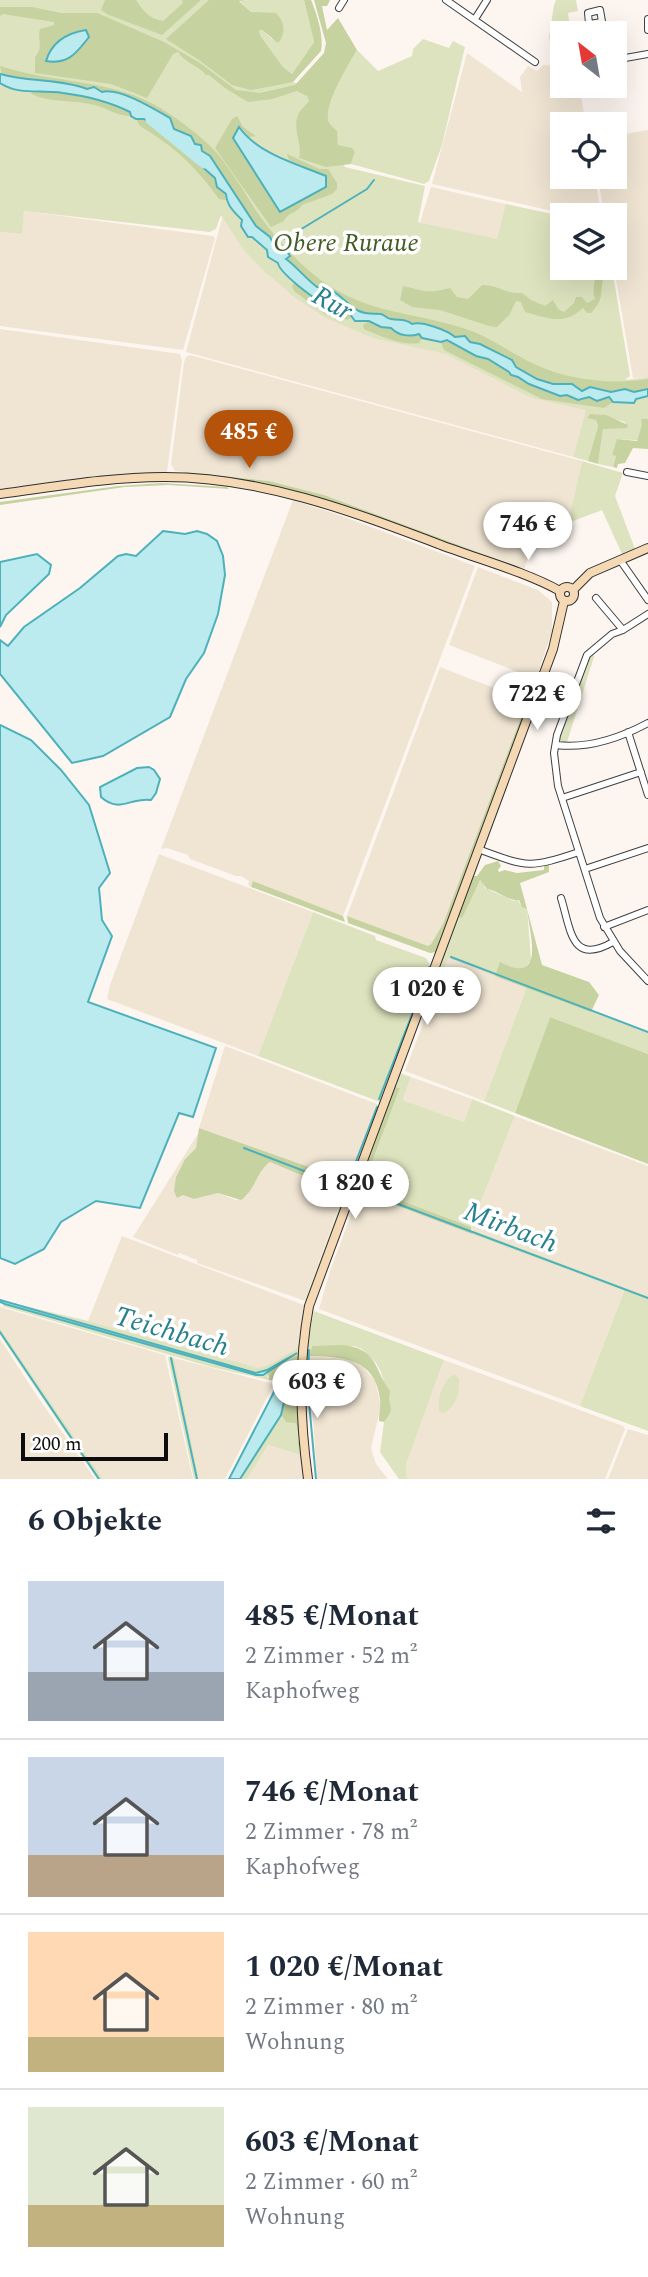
<!DOCTYPE html>
<html lang="de">
<meta charset="utf-8">
<style>
:root{--surface:#fff;--page:#f2f2f3;--text:#1f2937;--muted:#747a83;--line:#e0e1e3;--accent:#b45309}
body{margin:0;font-family:Spectral,serif;background:var(--page);color:var(--text);height:100vh;display:flex;flex-direction:column;font-size:26px;white-space:nowrap}
*{box-sizing:border-box;margin:0}
p{font-size:23px;color:var(--muted)}
.icon{flex:none;width:38px;height:38px;fill:none;stroke:currentColor;stroke-width:2;stroke-linecap:round;stroke-linejoin:round}
.map{position:relative;height:1479px;overflow:hidden}
.drawer{display:flex;flex-direction:column;background:var(--surface);flex:1}
.drawer>*{flex:none}
.needle{width:46px;rotate:329deg}
.buttons{position:absolute;left:550px;top:21px;display:grid;gap:14px}
.buttons a{display:grid;place-items:center;width:77px;height:77px;border-radius:0px;background:var(--surface);box-shadow:0 7px 28px #0002;font-size:35px}
.scale{position:absolute;left:21px;bottom:18px;width:147px;box-sizing:border-box;padding-left:7px;border:4px solid #0d0d0d;border-top:0;font-size:19px;line-height:24px;white-space:nowrap;color:#0d0d0d;-webkit-text-stroke:5px #fff;paint-order:stroke}
.price{position:absolute;translate:-50% -60px;padding:0 16px;border-radius:24px;background:#fff;color:#222;font-size:23px;line-height:46px;filter:drop-shadow(0 2px 4px #0008)}
.price::after{content:'';position:absolute;left:50%;top:42px;width:21px;height:16px;margin-left:-10px;background:inherit;clip-path:polygon(0 0,100% 0,50% 100%)}
.price.on{background:var(--accent);color:#fff}
ul{padding:0;list-style:none}
li{display:flex;align-items:center;gap:21px;height:175px;padding:0 28px}
li+li{border-top:2px solid var(--line)}
li span{display:grid;place-items:center;flex:none;width:196px;height:140px;border-radius:0px;color:#555}
li>.icon{margin-inline-start:auto}
span .icon{width:84px;height:84px;fill:#fffc;stroke-width:1}
li b{font-size:30px}
h2{display:flex;justify-content:space-between;align-items:center;height:84px;padding:0 28px;font-size:30px}
.map>svg:first-child{display:block}
.farmland{fill:#f0e5d3}
.green{fill:#dde3be}
.forest{fill:#c6d29f}
.water{fill:#bbebee;stroke:#4cb1bb;stroke-width:2}
.lines{fill:none;stroke-linecap:round;stroke-linejoin:round}
.stream{stroke:#4cb1bb;stroke-width:2}
.river{stroke:#bbebee;stroke-width:9}
.street-casing{stroke:#404040;stroke-width:8}
.secondary-casing{stroke:#2f2f2f;stroke-width:10}
.street{stroke:#fff;stroke-width:6}
.secondary{stroke:#f4d9b4;stroke-width:8}
.labels{text-anchor:middle;stroke-width:7;stroke-linejoin:round;paint-order:stroke}
.park-label{font-size:26px;font-style:italic;fill:#425d26;stroke:#fff}
.water-label{font-size:28px;font-style:italic;fill:#27818f;stroke:#fff}
</style>
<div class="map">
<svg width="648" height="1479" viewBox="0 0 648 1479">
<rect width="100%" height="100%" fill="#fdf6f0"/>
<path class="farmland" d="M467 53 522 92 520 77 528 66 537 71 543 65 562 66V86H579L586 124H562V177H595L601 215H570L432 184Z
M648 130V377L633 378 614 268V215H604L598 177H614V136Z
M431 187 514 206 500 241 420 222Z
M24 211 213 236 215 238 183 350 0 326V232L21 234Z
M224 211 438 351 587 407 573 457 186 352Z
M0 329 180 354 182 360 167 472 121 474 0 489Z
M190 355 582 461 565 537H558L557 546 539 543 530 552 524 570 324 495 269 481 175 471 171 464 184 362 186 357Z
M293 500 342 516 475 566 343 916 254 882 251 887 248 885 249 881 241 876H236L190 859 188 855 167 848 161 849Z
M478 567 538 590 552 602V632L536 679 449 645Z
M440 667 527 701 443 924 431 944 428 946 347 916Z
M159 854 313 912 258 1056 107 999 110 985Z
M448 958 523 985 526 989 484 1101 405 1071Z
M225 1046 377 1104 347 1185 334 1180 326 1173 199 1128Z
M411 1077 472 1099 464 1122 403 1100Z
M515 1116 648 1166V1296L473 1230 471 1227Z
M199 1132 196 1148 185 1159 176 1177 183 1195 194 1199 218 1193 236 1200 247 1196 265 1166 270 1162 325 1185 334 1184 345 1189 305 1301 197 1263V1260L179 1253 178 1255 133 1237Z
M360 1191 624 1291 580 1406 319 1309 330 1271Z
M122 1236 304 1305 298 1347 274 1363 261 1369 222 1360 88 1321Z
M0 1307 165 1355 193 1479H103L0 1328Z
M0 1339 37 1396 95 1479H0Z
M309 1356 348 1359 363 1367 375 1381 381 1406 371 1448 376 1464 388 1479H317Z
M174 1358 274 1384 225 1479H199Z
M444 1360 623 1426 625 1429 605 1479H407L406 1465Z
M628 1429 648 1435V1479H608Z
M267 1445 302 1455 306 1479H247Z"/>
<path class="green" d="M0 0H221L292 82 301 84 345 167 425 186 418 222 497 239 506 204 562 216V268H612L630 376 625 380 648 377V441L618 439 612 455 616 456 613 467 598 464 603 428H626L625 422 595 414 598 426 588 461 573 457 586 410 532 398 446 354 373 338 326 318 293 296 263 270 243 249 221 215 216 229 210 232 24 211 22 234 0 232Z
M239 0H304L314 42 292 74 283 67 260 35 259 30H262L273 40 257 13 251 12Z
M576 0 578 11 568 13 570 28 580 27 581 33H562V62H553L549 37 554 5 556 0Z
M423 39 449 48 453 41 465 47 442 145 429 181 424 184 351 164 355 152 338 145C339 134 331 130 328 120 324 106 349 64 357 50L378 71 412 56 413 49Z
M582 461 623 473 615 496 635 549 622 554 602 510 568 523Z
M590 655H594V657L567 742 562 743 559 738 562 729Z
M482 880 485 888 514 901 517 899 521 905 527 908 531 960 524 970 496 973 495 976 448 958 438 984 433 985 458 917 461 918 476 884Z
M313 912 375 936 376 940 426 958 430 965 434 957 380 1102 258 1056Z
M523 985 648 1033V1054L550 1017 515 1113 484 1101 526 989Z
M400 1073 411 1077 403 1100 464 1122 472 1099 515 1116 471 1227 363 1186 400 1088 395 1087Z
M377 1104 379 1107 309 1299 305 1301Z
M473 1230 648 1296V1431L580 1406 624 1291 472 1234Z
M8 1302 88 1321 258 1368 274 1363 298 1347 297 1355 267 1376 269 1380 211 1367 2 1306Z
M314 1311 444 1360 406 1465 407 1479H399L380 1452 384 1422 390 1403 381 1372 376 1363 362 1349 354 1346H312L309 1356 311 1396 306 1395 307 1346Z
M0 1328 103 1479H97L0 1335Z
M170 1356 174 1358 199 1479H194L168 1358Z
M454 1374 459 1378C460 1392 457 1406 444 1413L439 1411C437 1398 442 1381 454 1374Z
M281 1415 284 1420 296 1422 301 1455 268 1445 247 1479H240Z"/>
<path class="forest" d="M105 0H136C143 11 150 19 163 21L183 3 182 0H201L162 35 109 15 101 10Z
M209 0H245L239 1 251 12 276 13C284 21 287 33 278 43L262 30H259L260 35 283 67 292 74 314 42 304 0H311C317 14 324 36 321 51L293 82 251 90 232 85 199 60 166 39Z
M314 0H330L327 6H322L327 30 338 18 357 50C349 64 326 102 328 118 328 124 333 127 337 131L338 145 352 148 355 152 351 164 326 167 299 158C303 144 292 129 298 115 300 109 306 106 309 101L307 96 297 91 272 99 248 102 225 88 209 75H206C197 64 186 64 178 52L173 54 147 98 111 84 35 73V57C44 47 37 40 40 29L54 25V22L3 14 0 16V7H32L61 13H97L164 42 200 63 236 90 260 93 295 85 324 53 326 43Z
M0 66C54 84 112 78 162 109 181 121 201 136 216 152 231 170 243 190 255 209 269 230 288 252 307 269 361 315 402 309 463 328 489 336 510 353 534 364 567 380 612 385 648 379V389L634 392 629 390 611 392 582 391 572 384H553L537 379 516 367 512 360 480 344 470 342 461 336 455 337C437 322 417 326 395 320 390 319 385 315 380 314 373 314 367 315 359 311 351 307 345 300 338 295 330 290 321 289 313 284 303 277 296 267 286 259L283 249 274 245 270 237 256 226 210 156 195 144 191 136 176 131 162 114 132 97 109 90 102 92 94 87 87 89C70 82 53 86 36 81 24 78 14 77 2 75Z
M35 91C68 93 101 98 131 112V116C118 116 110 110 98 106 77 99 50 104 30 93Z
M237 116 243 127 256 136 233 139 325 176 289 160 287 154 319 169H328L337 183V189L332 194 302 205C298 213 288 212 284 221L271 227 215 148 232 119Z
M140 118C163 126 227 175 226 200L219 199C195 166 175 147 140 126L136 119Z
M595 268H612L605 273C598 291 607 296 591 313H587L583 308C564 326 548 318 525 312L521 302 516 301 510 314 497 327 489 326 440 310 412 307 400 300 403 286C424 291 428 294 450 288L457 297 468 299 482 285C499 285 505 294 522 293L531 300 545 306 553 300 558 309 564 312 574 303 576 297H582L587 303 595 299C591 288 597 279 595 268Z
M294 283 299 284 321 302H331L344 313H349L351 318 347 320 334 314 326 315 294 291 292 286Z
M369 321C376 324 386 325 392 328 401 333 408 339 419 334L422 338 419 343C402 346 380 336 364 329L363 325Z
M445 340 476 356 488 359 529 384 564 396H575L578 399 589 397 597 401 611 398 613 402 604 408 542 399 444 350 441 342Z
M590 414 606 415 628 425 627 428 603 429 598 464 588 461 598 426 596 420 587 418Z
M641 419H648V449L633 448 625 463 618 464 617 468 613 467 616 456 612 455 617 439 637 441 642 425Z
M185 472 269 481 324 495 515 566 512 568C442 543 372 511 300 492 263 483 226 480 188 475Z
M162 483 227 487 229 489 168 485 125 487 0 505V502L118 486Z
M527 701 529 702 437 952 430 953 348 923 347 916 428 946 431 944 443 924Z
M498 861 501 866 498 870 499 872 505 870 517 873 544 870V866L549 864V872L520 883 542 965 589 982 599 995 591 1012 495 976 500 962C546 986 530 935 527 909L522 907 519 900C507 901 499 891 487 889L480 880 462 918 458 917 474 876H477L485 865Z
M253 881 343 916 345 922 251 887Z
M550 1017 648 1054V1164L515 1113Z
M395 1087 400 1088 363 1186 471 1227 472 1234 356 1190Z
M199 1128 326 1173 334 1180 347 1185 345 1189 334 1184 325 1185 270 1162C257 1171 255 1191 241 1200L218 1193 194 1199 183 1195 177 1198 174 1191 176 1177 185 1159 196 1148Z
M305 1306 307 1310 298 1352 297 1381 269 1380 268 1372 297 1355Z
M342 1345C378 1348 374 1370 390 1391L389 1399C392 1411 392 1411 384 1422L379 1421C379 1413 381 1406 380 1399 375 1358 343 1357 309 1356L312 1346Z
M279 1384 298 1387 301 1449 298 1445 299 1438 296 1423 286 1422 281 1415 286 1393 282 1390H275Z"/>
<path class="water" d="M86 30 89 37C77 52 69 65 46 61 52 41 67 33 86 30Z
M0 74C28 82 61 79 87 89L94 87 102 92C119 87 154 109 170 118L174 129 191 136 195 144 201 145 202 151 210 156 256 226 270 237 274 245 287 251 290 256 286 259C297 267 305 278 317 287 334 285 345 304 359 311 367 315 374 313 381 314 385 315 387 319 391 319 400 321 404 318 412 324 422 321 447 330 455 337L465 336 470 342 480 344 512 360 516 367 537 379 553 384H572L582 391 590 387 611 392 625 389 634 392 648 389V396L636 399 634 403 613 402 609 397 597 401 589 397 578 400 567 395 560 396 529 384 518 377 511 375 509 372 488 359 476 356 447 340 441 342 422 338 419 334C410 337 399 336 391 328L381 327 369 321H355L349 313C341 312 338 304 330 302 328 302 326 303 324 302 315 301 279 272 278 263L268 257 267 250 252 237H248L241 226 242 220C234 212 227 206 226 194L217 187 215 178 199 164 193 151 168 133 144 119H136L131 116 130 112C110 102 86 96 63 93 39 89 21 96 0 83Z
M239 127C258 154 297 164 326 176V187L280 212 233 138Z
M163 531 185 534 197 531 207 534 217 541 223 556 225 575 218 614 204 653 186 679 170 717 103 756 72 763 0 674V640L8 646 24 627 80 588 118 556 126 554 136 556Z
M37 554 51 565 49 574 6 615 0 627V562Z
M0 725 31 740 61 770 89 805 110 873 99 888 102 920 112 936 88 1002 216 1048 193 1117 179 1113 140 1208 96 1201 61 1222 44 1249 15 1264 0 1258Z
M149 767 154 770 160 779 156 793 151 800C130 797 120 814 101 797L100 787 137 768Z
M0 1300 256 1373 267 1370 297 1353 263 1375H256L5 1304 0 1302Z
M275 1390H282L286 1393 281 1415 240 1479H229Z"/>
<g class="lines">
<path class="stream" d="M285 239 367 189 374 180
M451 957 648 1032
M416 1003 429 967
M379 1099 413 1012
M244 1148 346 1187 377 1107
M361 1190 648 1298
M0 1332 99 1479
M309 1350 308 1391 316 1479
M171 1358 197 1479"/>
<path class="river" d="M150 120 204 164"/>
<g class="street-casing">
<path id="street" d="M446 0 535 62
M339 8 344 0
M475 19 487 0
M648 19V30
M602 22 589 24 588 13 600 10 604 33
M614 60 648 54
M600 86 601 94 613 92 612 86
M627 472 648 476
M620 560 648 600
M596 598 623 630
M648 614 623 630 612 634 587 655 557 735 554 753 558 786 600 918 620 951 648 981
M628 732 648 795
M556 745C588 749 620 738 648 723
M562 798 641 772
M478 849C527 867 528 869 579 852
M585 869 648 848
M561 898C571 930 571 966 613 942
M604 927 648 910"/>
</g>
<g class="secondary-casing">
<path id="secondary" d="M0 494C54 487 109 477 164 477 262 477 351 511 441 545 478 559 526 572 560 591
M560 594a7 7 0 1 1 14 0a7 7 0 1 1-14 0Z
M573 590 590 573 648 548
M308 1479C300 1419 298 1366 309 1306L553 649 564 601"/>
</g>
<use href="#street" class="street"/>
<use href="#secondary" class="secondary"/>
</g>
<g class="labels">
<g class="park-label">
<text x="346" y="251">Obere Ruraue</text>
</g>
<g class="water-label">
<text transform="translate(333 302) rotate(29)" y="10">Rur</text>
<text transform="translate(511 1226) rotate(21)" y="10">Mirbach</text>
<text transform="translate(172 1330) rotate(16)" y="10">Teichbach</text>
</g>
</g>
</svg>
<div class="buttons">
<a><svg class="needle" viewBox="-14 -14 28 28"><path d="M0-13l5 13h-10z" fill="#e53935"/><path d="M0 13l5-13h-10z" fill="#747a83"/></svg></a>
<a><svg class="icon" aria-label="locate" viewBox="0 0 24 24"><circle cx="12" cy="12" r="6"/><path d="M12 2v4M12 18v4M2 12h4M18 12h4"/></svg></a>
<a><svg class="icon" aria-label="layers" viewBox="0 0 24 24"><path d="M12 4l9 5-9 5-9-5zM3 14l9 5 9-5"/></svg></a>
</div>
<div class="scale">200 m</div>
<b class="price on" style="left:249px;top:470px">485 €</b>
<b class="price" style="left:528px;top:562px">746 €</b>
<b class="price" style="left:537px;top:732px">722 €</b>
<b class="price" style="left:427px;top:1027px">1 020 €</b>
<b class="price" style="left:355px;top:1221px">1 820 €</b>
<b class="price" style="left:317px;top:1420px">603 €</b>
</div>
<section class="drawer">
<h2>6 Objekte<svg class="icon" aria-label="filters" viewBox="0 0 24 24"><path d="M4 7h16M4 17h16"/><circle cx="9" cy="7" r="2"/><circle cx="15" cy="17" r="2"/></svg></h2>
<ul>
<li><span style="background:linear-gradient(#c9d6e8 65%,#9aa5b1 0)"><svg class="icon" aria-label="home" viewBox="0 0 24 24"><path d="M3 11l9-7 9 7M6 9v11h12V9"/></svg></span><div><b>485 €/Monat</b><p>2 Zimmer · 52 m²</p><p>Kaphofweg</p></div></li>
<li><span style="background:linear-gradient(#c9d6e8 70%,#b9a48a 0)"><svg class="icon" aria-label="home" viewBox="0 0 24 24"><path d="M3 11l9-7 9 7M6 9v11h12V9"/></svg></span><div><b>746 €/Monat</b><p>2 Zimmer · 78 m²</p><p>Kaphofweg</p></div></li>
<li><span style="background:linear-gradient(#ffd9b3 75%,#c2b280 0)"><svg class="icon" aria-label="home" viewBox="0 0 24 24"><path d="M3 11l9-7 9 7M6 9v11h12V9"/></svg></span><div><b>1 020 €/Monat</b><p>2 Zimmer · 80 m²</p><p>Wohnung</p></div></li>
<li><span style="background:linear-gradient(#dfe7d0 70%,#c2b280 0)"><svg class="icon" aria-label="home" viewBox="0 0 24 24"><path d="M3 11l9-7 9 7M6 9v11h12V9"/></svg></span><div><b>603 €/Monat</b><p>2 Zimmer · 60 m²</p><p>Wohnung</p></div></li>
</ul>
</section>
